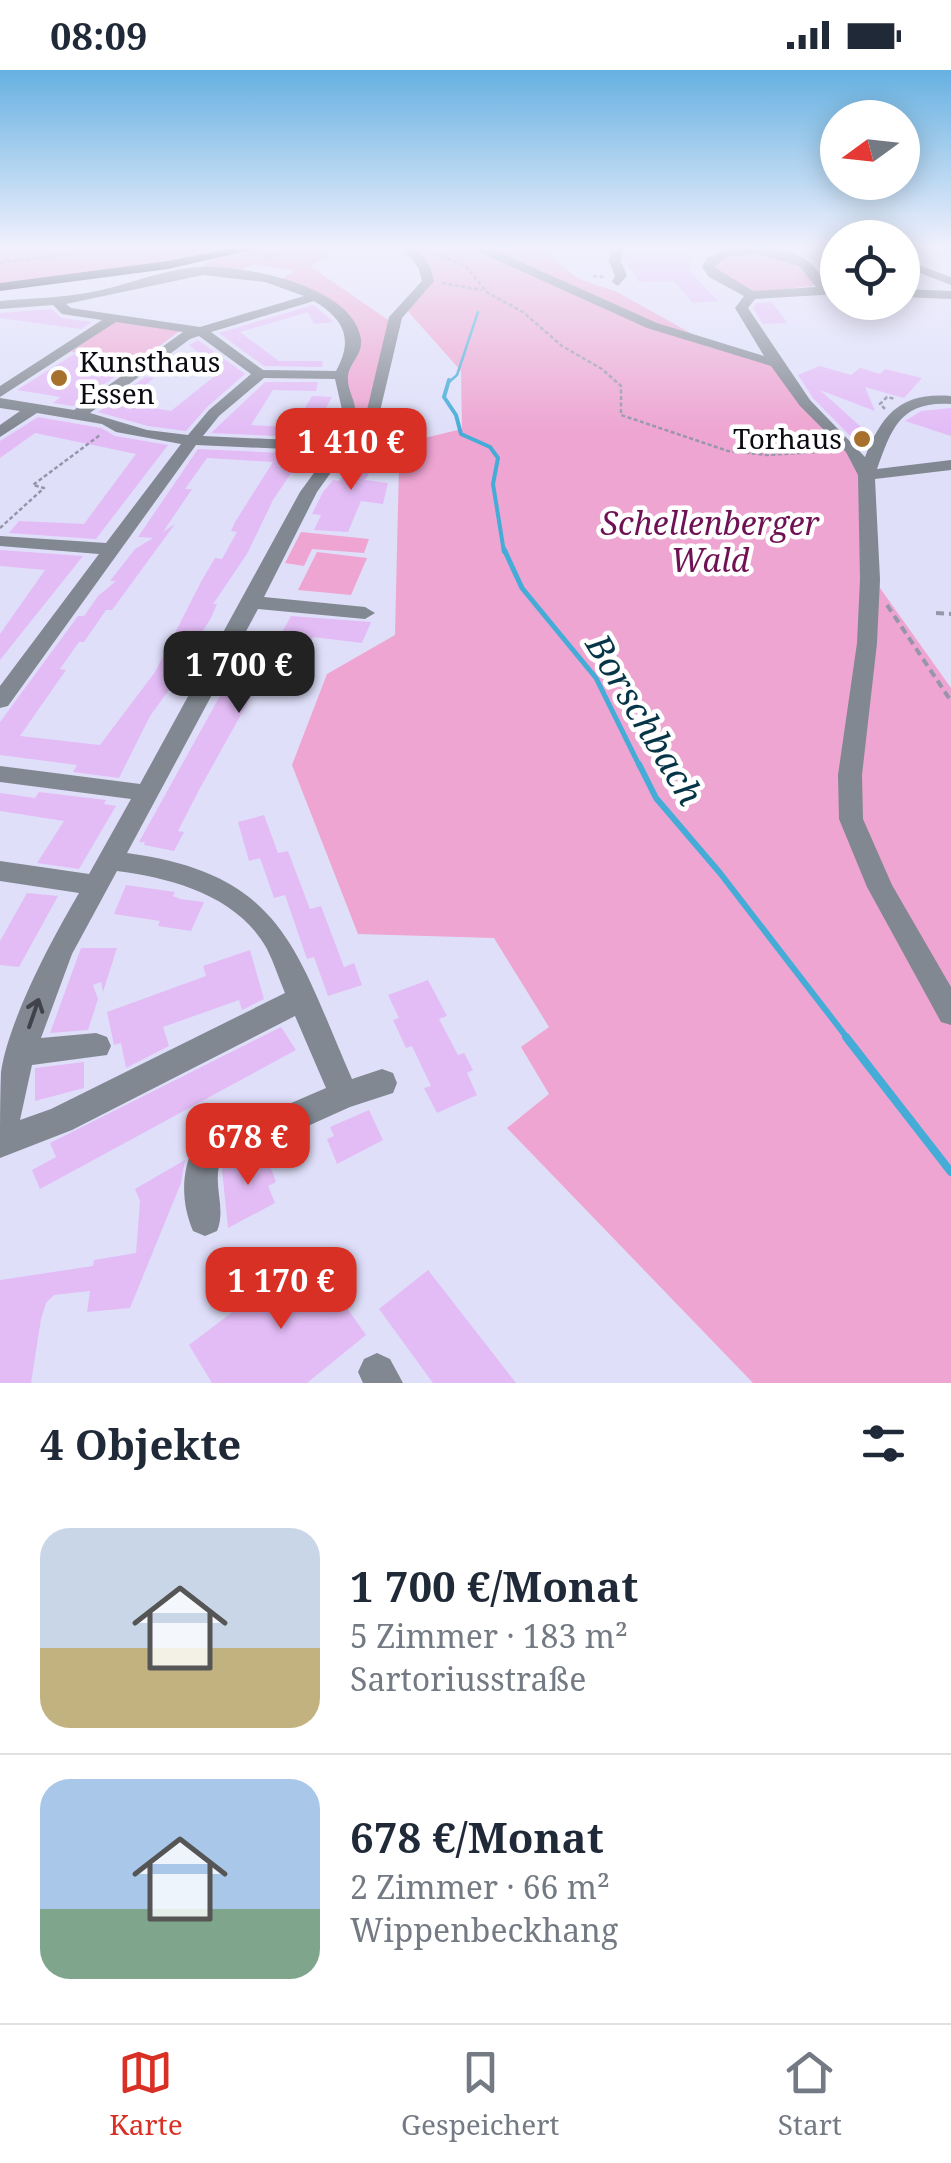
<!DOCTYPE html>
<html lang="de">
<meta charset="utf-8">
<style>
:root{--surface:#fff;--page:#f2f2f3;--text:#1f2937;--muted:#747a83;--line:#e0e1e3;--accent:#d93025}
body{margin:0;font-family:"Noto Serif",serif;background:var(--page);color:var(--text);height:100vh;display:flex;flex-direction:column;font-size:38px;white-space:nowrap}
*{box-sizing:border-box;margin:0}
p{font-size:32px;color:var(--muted)}
.icon{flex:none;width:55px;height:55px;fill:none;stroke:currentColor;stroke-width:2;stroke-linecap:round;stroke-linejoin:round}
.map{position:relative;height:1313px;overflow:hidden}
.sheet{display:flex;flex-direction:column;background:var(--surface);flex:1}
.sheet>*{flex:none}
.needle{width:65px;rotate:255deg}
.fabs{position:absolute;left:820px;top:30px;display:grid;gap:20px}
.fabs a{display:grid;place-items:center;width:100px;height:100px;border-radius:50%;background:var(--surface);box-shadow:0 5px 25px #0003;font-size:50px}
.price{position:absolute;translate:-50% -85px;padding:0 22px;border-radius:20px;background:var(--accent);color:#fff;font-size:32px;line-height:65px;filter:drop-shadow(0 2px 5px #0008)}
.price::after{content:'';position:absolute;left:50%;top:60px;width:30px;height:22px;margin-left:-15px;background:inherit;clip-path:polygon(0 0,100% 0,50% 100%)}
.price.current{background:#222;color:#fff}
ul{padding:0;list-style:none}
li{display:flex;align-items:center;gap:30px;height:250px;padding:0 40px}
li+li{border-top:2px solid var(--line)}
li span{display:grid;place-items:center;flex:none;width:280px;height:200px;border-radius:30px;color:#555}
li>.icon{margin-inline-start:auto}
span .icon{width:120px;height:120px;fill:#fffc;stroke-width:1}
li b{font-size:42px}
h2{display:flex;justify-content:space-between;align-items:center;height:120px;padding:0 40px;font-size:42px}
.status{display:flex;justify-content:space-between;align-items:center;height:70px;padding:0 50px;background:var(--surface);direction:ltr}
.status svg{height:28px;fill:currentColor}
.tabs{display:flex;justify-content:space-around;align-items:center;height:140px;border-top:2px solid var(--line);background:var(--surface);font-size:28px;color:var(--muted)}
.tabs a{display:grid;justify-items:center;gap:5px}
.tabs .current{color:var(--accent)}
.map>svg:first-child{display:block}
.green{fill:#eea5d1}
.lines{fill:none;stroke-linecap:round;stroke-linejoin:round}
.stream-far4{stroke:#44acd7;stroke-width:2.5}
.stream-far3{stroke:#44acd7;stroke-width:4}
.stream-far2{stroke:#44acd7;stroke-width:5}
.stream-far1{stroke:#44acd7;stroke-width:6}
.stream{stroke:#44acd7;stroke-width:8}
.building{fill:#e3bcf6;fill-rule:evenodd}
.path-far1{stroke:#9696aa;stroke-width:2.5;stroke-dasharray:4 2.5;stroke-linecap:butt}
.path{stroke:#9696aa;stroke-width:4;stroke-dasharray:8 5;stroke-linecap:butt}
.minor{fill:#818891;fill-rule:evenodd}
.major{fill:#353f4f;fill-rule:evenodd}
.oneway{stroke:#40434c}
.poi-dot{fill:#a8702d;stroke:#fff;stroke-width:4}
.labels{text-anchor:middle;stroke-width:9;stroke-linejoin:round;paint-order:stroke}
.far-poi-label{font-size:28px;fill:#0b0b13;stroke:#fff;text-anchor:start}
.park-label{font-size:32px;font-style:italic;fill:#6f1254;stroke:#fff}
.water-label{font-size:35px;font-style:italic;fill:#063547;stroke:#fff}
</style>
<div class="status"><b>08:09</b><svg viewBox="0 0 49 12"><path d="M0 12V9h3v3zM5 12V6h3v6zM10 12V3h3v9zM15 12V0h3v12zM26 1h20v11H26zM47 4h2v5h-2z"/></svg></div>
<div class="map">
<svg width="951" height="1313" viewBox="0 0 951 1313">
<rect width="100%" height="100%" fill="#dfdffa"/>
<path class="green" d="M0 177H311L329 186 310 196 391 252 365 352 353 368 346 307 357 284 342 240 279 211 295 201 255 194 233 202 200 197 219 187 0 219Z
M397 177H538L579 209 617 222 694 265 705 276 778 294 850 378 867 409 880 518 951 618V1313H753L507 1058 549 1024 521 977 549 957 494 868 358 864 292 695 327 604 395 565 399 395 395 375 462 359 461 301 405 238 431 210Z
M737 183C775 184 792 185 816 215L756 223 715 204 711 194Z
M115 251 181 260 139 291 71 282Z
M301 462 369 469 364 483 312 479 304 496 285 493Z
M317 482 367 488 351 525 298 520Z"/>
<g class="lines">
<path class="stream-far4" d="M449 312 457 305 478 242"/>
<path class="stream-far3" d="M449 310 444 327 456 345 461 364 490 377 498 388 493 414 504 482"/>
<path class="stream-far2" d="M504 479 522 518 596 608 640 697"/>
<path class="stream-far1" d="M639 694 656 728 720 803 848 969"/>
<path class="stream" d="M846 967 951 1102"/>
</g>
<path class="building" d="M628 177H691L690 202 718 231 693 233 674 211 639 212 625 191Z
M772 232 785 250 787 253 763 254 753 238 757 233Z
M313 235 334 252 314 254 308 242 240 262 279 291H323L322 297 264 296 219 263Z
M52 239 61 248 92 252 81 259 0 248V243Z
M198 270 245 304 207 337 186 361 148 356 98 342 145 307 154 308 123 333 171 341 221 301 189 275Z
M74 284 94 287 80 297 120 303 73 336 53 333 61 327 17 320Z
M820 296 851 305 860 298 880 304 885 299 922 308 904 328 865 317 875 341 820 320 871 366 868 371 856 372 813 328 798 305Z
M265 312H318L316 321 273 320 251 355 294 357 312 326 332 327 322 345H331L319 368 211 363Z
M951 338V366L905 351 921 341Z
M38 347 101 358 115 366 168 375 96 469 9 463 19 451 84 454 136 384 35 363 0 388V371Z
M369 373 387 375 365 410 388 413 383 434 361 431 348 462 314 460 321 445 312 444 323 422 333 410 339 411Z
M198 379 304 384 273 430 247 484 213 534H217L211 548 183 593 188 594 150 646 119 708 73 702 77 695 0 685V652L78 546H84L98 526 116 511H110L135 479 153 468 138 467ZM207 388 273 392 235 452 231 461 237 462 222 489 215 488 202 510 155 602 100 675 20 666 66 600 60 599 79 572H84L106 540H112L175 454 163 462 192 419H185Z
M0 480 83 486 0 590V564L45 500 0 496Z
M291 546 371 552 362 573 313 567 294 607 275 605 265 617 257 616 199 720 178 761 184 762 174 781 144 775 145 772H139L246 579 271 582Z
M39 722 106 730 104 734 116 736 79 799 37 793 64 751 0 741V723L35 728Z
M264 745 278 783 288 781 310 839 321 836 344 897 354 893 362 915 328 926 314 887 307 889 285 825 274 828 260 788 249 791 238 752Z
M126 815 175 822 173 826 180 829 204 832 191 861 158 856 160 851 114 844Z
M27 823 58 826 19 897 0 895V871Z
M81 878H117L103 922 101 912 93 915 98 929 88 960 50 963Z
M250 880 264 929 242 940 239 930 163 957 169 976 126 998 121 973 114 975 107 942 206 906 203 896Z
M428 910 447 946 439 949 458 985 464 983 473 1000 467 1003 477 1025 437 1043 424 1018 431 1016 412 976 406 978 393 950 399 948 388 925Z
M281 957 296 980 40 1119 32 1100 56 1087 50 1073Z
M84 992V1018L35 1031V998Z
M369 1040 383 1070 337 1094 327 1069 334 1066 330 1057Z
M264 1080 276 1112 268 1116 275 1133 228 1158 222 1099Z
M185 1090 181 1113 130 1238 87 1242 90 1221 54 1225 46 1233 41 1249 31 1313H0V1210L93 1196 94 1190 136 1183 140 1131 135 1119Z
M309 1184 366 1265 307 1313H212L189 1275Z
M428 1200 516 1313H433L379 1239Z"/>
<g class="lines">
<path class="path-far1" d="M430 180 466 197 488 223 523 242 562 276 602 299 621 316V345L728 381 767 385 833 381
M267 187 293 177
M0 193 118 177
M593 206 605 207
M442 213 482 220
M885 339 880 334 887 327 895 329
M0 458 44 418 33 415 100 365"/>
<path class="path" d="M887 535 951 631
M936 543 951 544"/>
<path class="minor" d="M404 177H416L430 197 434 211 402 248 377 354 360 375 347 380 317 422 264 527 365 537 375 543 365 549 258 539 127 783C285 804 296 882 352 1009L382 999 393 1003 397 1013 393 1023 350 1037 219 1096C214 1118 226 1140 217 1161L205 1166 193 1161C181 1132 181 1103 194 1075L326 1018 295 946 72 1060 0 1088C0 1060 0 1029 1 1002 9 949 52 869 79 823L0 811V791L89 804 131 729 0 712V696L140 714 300 422 330 381 196 375 8 636 0 638V616L99 484 0 476V466L106 473 181 374 116 362 102 354 37 343 0 367V355L20 341 0 338V328L74 340 183 262 116 252 0 327V316L102 250 62 244 53 235 0 239V231C31 228 61 228 92 222 129 215 165 198 204 197 247 196 353 216 361 269 363 284 350 293 348 305 346 326 362 331 353 364L363 357 389 247 422 211 418 197ZM203 205 265 212 304 226 200 257 71 238 66 234ZM314 231C344 249 354 269 336 301L263 300 211 262ZM199 266 251 304 209 340 188 365 147 360 90 343 190 269ZM264 308 335 309 343 344 335 372 203 366 219 346ZM117 801C172 808 238 826 267 879 274 893 279 909 285 923L51 1039 20 1050 32 995 107 985 111 976 107 967 96 963 41 968 72 884Z
M468 177 492 179 657 253 764 286 735 238 744 226 709 207 702 197 708 187C737 174 782 172 809 192 817 198 822 209 829 217L838 216V224L755 229 748 238 810 330 865 387C882 344 901 322 951 326V334C900 331 892 358 877 399L951 390V400L875 409 880 509 877 573 862 705 863 749 892 815 951 917V955L941 952 867 817 839 749 838 705 857 573 860 509 858 405 846 382 800 336 771 296 647 258ZM758 184 799 196 816 217 753 221 714 197 726 187Z
M612 177H624L621 191 627 206 618 216 612 212 615 206 609 191Z
M902 189 951 207V215L902 196Z
M902 219 951 221V229L902 227Z
M377 1283 390 1289 403 1313H363L358 1302 364 1289Z"/>
<path class="major" d="M237 177H264L168 199 0 221V213L168 191Z"/>
</g>
<defs><path id="oneway-shaft" d="M-6 0H5M1.5-3L5.5 0L1.5 3" fill="none" stroke-width="1.6" stroke-linecap="round" stroke-linejoin="round" transform="scale(2.5)"/></defs>
<use class="oneway" href="#oneway-shaft" transform="translate(34 943) rotate(-71)"/>
<linearGradient id="sky" x2="0" y2="1"><stop stop-color="#66b1e1"/><stop offset="0.49" stop-color="#f1f1fd"/><stop offset="1" stop-color="#f1f1fd" stop-opacity="0"/></linearGradient>
<rect width="951" height="361" fill="url(#sky)"/>
<g class="poi-dot">
<circle cx="59" cy="308" r="10"/>
<circle cx="862" cy="369" r="10"/>
</g>
<g class="labels">
<g class="far-poi-label">
<text x="79" y="302">Kunsthaus<tspan x="79" dy="32">Essen</tspan></text>
<text x="842" y="379" text-anchor="end">Torhaus</text>
</g>
<g class="park-label">
<text x="710" y="465">Schellenberger<tspan x="710" dy="37">Wald</tspan></text>
</g>
<g class="water-label">
<text transform="translate(644 650) rotate(59)" y="12">Borschbach</text>
</g>
</g>
</svg>
<div class="fabs">
<a><svg class="needle" viewBox="-14 -14 28 28"><path d="M0-13l5 13h-10z" fill="#e53935"/><path d="M0 13l5-13h-10z" fill="#747a83"/></svg></a>
<a><svg class="icon" aria-label="locate" viewBox="0 0 24 24"><circle cx="12" cy="12" r="6"/><path d="M12 2v4M12 18v4M2 12h4M18 12h4"/></svg></a>
</div>
<b class="price" style="left:351px;top:423px">1 410 €</b>
<b class="price current" style="left:239px;top:646px">1 700 €</b>
<b class="price" style="left:248px;top:1118px">678 €</b>
<b class="price" style="left:281px;top:1262px">1 170 €</b>
</div>
<section class="sheet">
<h2>4 Objekte<svg class="icon" aria-label="filters" viewBox="0 0 24 24"><path d="M4 7h16M4 17h16"/><circle cx="9" cy="7" r="2"/><circle cx="15" cy="17" r="2"/></svg></h2>
<ul>
<li><span style="background:linear-gradient(#c9d6e8 60%,#c2b280 0)"><svg class="icon" aria-label="home" viewBox="0 0 24 24"><path d="M3 11l9-7 9 7M6 9v11h12V9"/></svg></span><div><b>1 700 €/Monat</b><p>5 Zimmer · 183 m²</p><p>Sartoriusstraße</p></div></li>
<li><span style="background:linear-gradient(#a9c7e8 65%,#7fa58c 0)"><svg class="icon" aria-label="home" viewBox="0 0 24 24"><path d="M3 11l9-7 9 7M6 9v11h12V9"/></svg></span><div><b>678 €/Monat</b><p>2 Zimmer · 66 m²</p><p>Wippenbeckhang</p></div></li>
</ul>
</section>
<nav class="tabs">
<a class="current"><svg class="icon" aria-label="map" viewBox="0 0 24 24"><path d="M3 6l6-2 6 2 6-2v14l-6 2-6-2-6 2zM9 4v14M15 6v14"/></svg>Karte</a>
<a><svg class="icon" aria-label="saved" viewBox="0 0 24 24"><path d="M7 4h10v16l-5-4-5 4z"/></svg>Gespeichert</a>
<a><svg class="icon" aria-label="home" viewBox="0 0 24 24"><path d="M3 11l9-7 9 7M6 9v11h12V9"/></svg>Start</a>
</nav>
